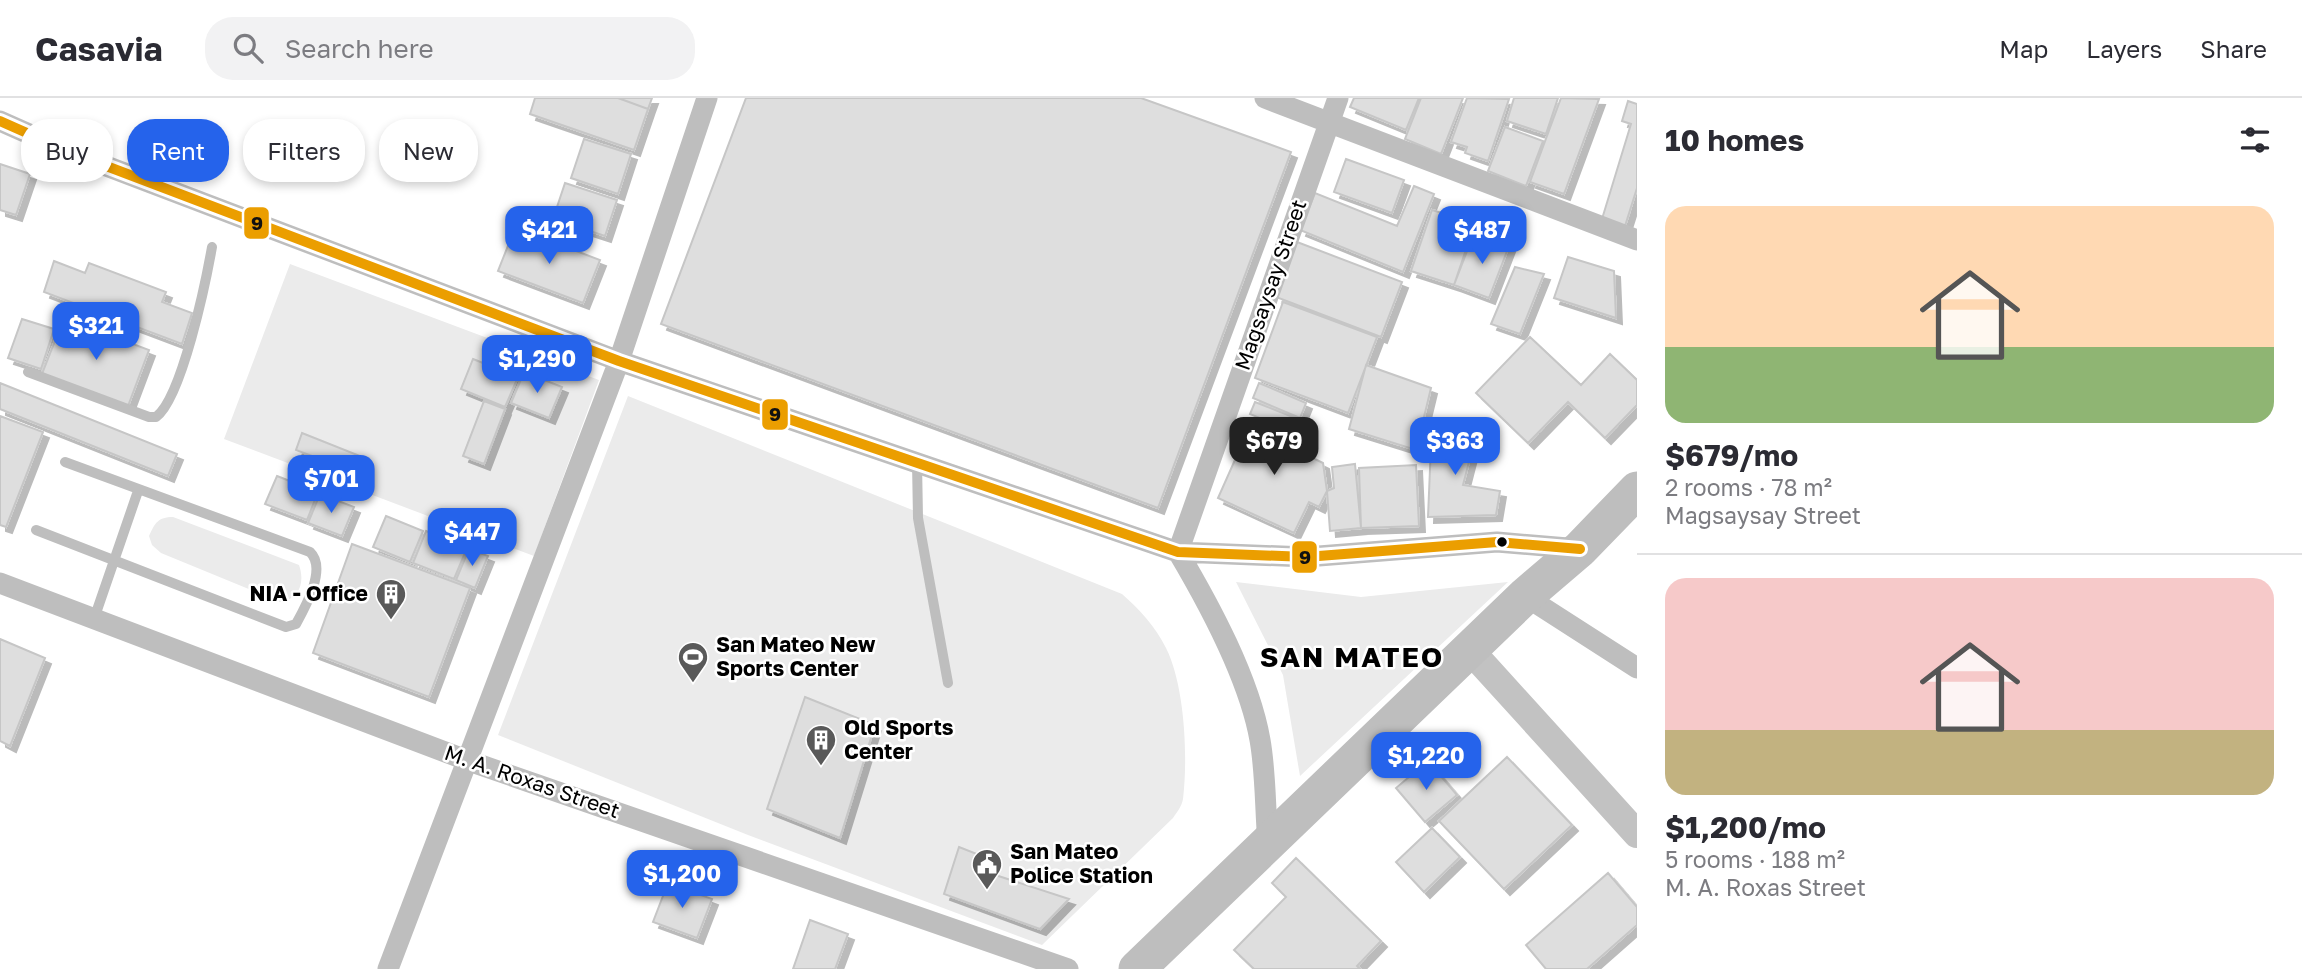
<!DOCTYPE html>
<meta charset="utf-8">
<style>
:root{--surface:#fff;--page:#f2f2f3;--text:#2b2b33;--muted:#7c7c81;--line:#e1e1e2;--accent:#2563eb}
body{margin:0;font-family:"Golos Text",sans-serif;background:var(--page);color:var(--text);height:100vh;display:flex;flex-direction:column;font-size:26px;white-space:nowrap}
*{box-sizing:border-box;margin:0}
p{font-size:23px;color:var(--muted)}
.icon{flex:none;width:38px;height:38px;fill:none;stroke:currentColor;stroke-width:2;stroke-linecap:round;stroke-linejoin:round}
.map{position:relative;flex:1;overflow:hidden}
.details{display:flex;flex-direction:column;background:var(--surface);width:665px}
.details>*{flex:none}
.hud{position:absolute;left:21px;top:21px;width:665px;height:63px;display:flex;gap:14px}
.price{position:absolute;translate:-50% -60px;padding:0 16px;border-radius:14px;background:var(--accent);color:#fff;font-size:23px;line-height:46px;filter:drop-shadow(0 2px 4px #0008)}
.price::after{content:'';position:absolute;left:50%;top:42px;width:21px;height:16px;margin-left:-10px;background:inherit;clip-path:polygon(0 0,100% 0,50% 100%)}
.price.active{background:#222;color:#fff}
ul{padding:0;list-style:none}
li{display:grid;align-content:center;gap:14px;height:371px;padding:0 28px}
li+li{border-top:2px solid var(--line)}
li span{display:grid;place-items:center;height:217px;border-radius:21px;color:#555}
li>.icon{margin-inline-start:auto}
span .icon{width:126px;height:126px;fill:#fffc;stroke-width:1}
li b{font-size:30px}
h2{display:flex;justify-content:space-between;align-items:center;height:84px;padding:0 28px;font-size:30px}
.tag{padding:0 24px;border-radius:28px;background:var(--surface);box-shadow:0 4px 10px #0003;font-size:24px;line-height:63px}
.tag.active{background:var(--accent);color:#fff}
header{display:flex;align-items:center;gap:42px;box-sizing:border-box;height:98px;padding:0 35px;background:var(--surface);border-bottom:2px solid var(--line)}
header strong{font-size:33px}
nav{display:flex;gap:38px;margin-inline-start:auto;font-size:24px}
.search{width:490px;height:63px;background:var(--page);display:flex;align-items:center;gap:18px;box-sizing:border-box;padding:0 24px;border-radius:28px;color:var(--muted);font-size:26px}
main{display:flex;flex:1;min-height:0}
.map>svg:first-child{display:block}
.green{fill:#ebebeb}
.building{fill:#dedede;stroke:#c6c6c6;stroke-width:2;filter:url(#shadow)}
.lines{fill:none;stroke-linecap:round;stroke-linejoin:round}
.lane{stroke:#bebebe;stroke-width:10}
.street{stroke:#bebebe;stroke-width:21}
.secondary{stroke:#c2c2c2;stroke-width:28}
.highway{stroke:#bebebe;stroke-width:37}
.bus-1-casing{stroke:#fff;stroke-width:16}
.bus-1{stroke:#eb9e00;stroke-width:10}
.bus-dot{fill:#000;stroke:#fff;stroke-width:2.5}
.labels{text-anchor:middle;stroke-width:5;stroke-linejoin:round;paint-order:stroke}
.street-label{font-size:21px;fill:#000;stroke:#fff}
.poi-label{font-size:21px;font-weight:bold;fill:#000;stroke:#fff;text-anchor:start}
.district-label{font-size:28px;font-weight:bold;letter-spacing:2px;fill:#000;stroke:#fff}
.line-badge{stroke:#fff;stroke-width:2.5}
.pale-badge-label{font-size:19px;text-anchor:middle;font-weight:bold;fill:#111}
</style>
<header>
<strong>Casavia</strong>
<div class="search"><svg class="icon" aria-label="search" viewBox="0 0 24 24"><circle cx="10" cy="10" r="6"/><path d="M15 15l6 6"/></svg>Search here</div>
<nav><a>Map</a><a>Layers</a><a>Share</a></nav>
</header>
<main>
<div class="map">
<svg width="1637" height="871" viewBox="0 0 1637 871">
<defs>
<filter id="shadow"><feDropShadow dx="6" dy="6" stdDeviation="0" flood-color="#0004"/></filter>
</defs>
<rect width="100%" height="100%" fill="#fff"/>
<path class="green" d="M290 166 599 282 534 458 224 341Z
M628 298 1122 496C1140 512 1155 528 1166 550 1185 588 1188 659 1183 701 1182 708 1177 714 1173 720L1042 847 748 737 498 637Z
M173 419 299 467C305 484 300 501 280 504L161 455 152 447 149 438C155 425 158 419 173 419Z
M1236 484 1361 499 1508 484 1300 678 1283 577Z"/>
<path class="building" d="M535 0H618L648 11 634 52 530 16Z
M618 0H652L648 11Z
M746 0H1141L1291 54 1158 410 661 226Z
M1354 0H1419L1406 32 1350 9Z
M1421 0H1463L1441 56 1405 41Z
M1467 0 1509 1 1488 63 1465 55 1467 49 1451 44Z
M1514 0H1558L1546 36 1507 23Z
M1561 0 1599 1 1564 96 1530 84Z
M1628 3 1637 6V90L1625 128 1602 121 1631 26 1622 23Z
M1505 29 1543 43 1526 88 1488 73Z
M584 41 631 56 618 96 571 80Z
M1346 61 1404 82 1392 115 1334 94Z
M0 66 30 76 16 117 0 112Z
M565 85 617 102 605 138 553 121Z
M1414 88 1434 96 1403 174 1300 132 1315 95 1397 128Z
M1432 112 1475 125 1454 187 1411 173Z
M515 130 600 162 583 205 498 173Z
M1474 135 1509 148 1489 200 1454 187Z
M1297 144 1402 184 1381 239 1276 199Z
M1568 159 1614 173 1616 220 1554 200Z
M54 163 85 175 89 165 166 194 162 204 192 215 182 246 44 194Z
M1515 169 1544 176 1520 236 1491 226Z
M1283 204 1377 239 1348 315 1255 280Z
M64 220 149 252 128 308 42 276Z
M22 221 54 231 41 271 8 260Z
M1530 239 1581 287 1610 256 1637 282V307L1605 340 1568 304 1528 345 1476 295Z
M473 261 518 279 505 309 461 291Z
M1366 267 1431 290 1416 352 1349 331Z
M524 274 562 289 549 320 511 305Z
M0 285 177 356 168 378 0 311Z
M1259 285 1306 305 1300 320 1253 300Z
M484 303 505 311 484 366 463 358Z
M1255 304 1298 321 1293 334 1250 316Z
M0 318 43 334 6 429 0 427Z
M1254 319 1299 337 1298 353 1323 365 1327 393 1319 409 1309 404 1294 435 1218 400Z
M1432 323 1476 337 1463 387 1500 393 1496 417 1428 419Z
M302 335 360 358 354 374 296 352Z
M1355 366 1361 430 1330 433 1327 393 1334 390 1332 369Z
M1416 367 1419 428 1361 430 1359 370Z
M277 378 318 394 307 422 265 406Z
M320 396 354 409 342 438 308 425Z
M386 418 423 433 410 464 373 449Z
M426 433 467 450 454 481 413 465Z
M352 446 470 490 429 599 313 555Z
M469 451 488 458 475 490 456 482Z
M0 541 45 560 10 648 0 643Z
M805 599 875 627 840 740 767 711Z
M1507 659 1572 727 1504 791 1439 723Z
M1428 663 1457 697 1425 724 1396 690Z
M1432 730 1460 759 1424 794 1396 764Z
M959 749 987 760 983 773 1069 801 1040 831 944 796Z
M1296 760 1381 843 1357 868 1360 871H1254L1234 852 1286 799 1272 785Z
M1608 775 1637 809V827L1587 871H1546L1526 847Z
M668 785 712 801 697 840 653 824Z
M810 822 848 836 835 871H793Z"/>
<g class="lines">
<path class="lane" d="M28 274 149 319H156C182 300 206 183 212 149
M917 364 918 420 948 585
M36 432 286 529 296 526C306 508 327 470 310 454L65 364
M95 518 138 393"/>
<path class="street" d="M1265 0 1637 142
M0 23 72 55 619 263 1178 454 1306 459 1497 444 1580 451
M1178 454 1338 0
M1178 454C1210 508 1249 580 1260 642 1266 676 1265 711 1268 745
M0 485 469 663 1068 871
M1525 498 1637 570
M388 871 619 263 707 0"/>
<path class="secondary" d="M1469 551 1637 736"/>
<path class="highway" d="M1137 871 1525 498 1580 451 1637 392"/>
<g class="bus-1-casing">
<path id="bus-1" d="M0 23 72 55 619 263 1178 454 1306 459 1497 444 1580 451"/>
</g>
<use href="#bus-1" class="bus-1"/>
</g>
<defs>
<g id="building-pin" transform="scale(1.575)"><path d="M0 17L-7.5 6A9.5 9.5 0 1 1 7.5 6Z" fill="#595959" stroke="#fff"/><path d="M-4-6H4V6H1V3H-1V6H-4ZM-2.5-4.3h1.7v1.8h-1.7ZM.8-4.3h1.7v1.8H.8ZM-2.5-1h1.7V.8h-1.7ZM.8-1h1.7V.8H.8Z" fill="#fff"/></g>
<g id="stadium-pin" transform="scale(1.575)"><path d="M0 17L-7.5 6A9.5 9.5 0 1 1 7.5 6Z" fill="#595959" stroke="#fff"/><path d="M0-5a6.5 5 0 1 0 0 10a6.5 5 0 1 0 0-10ZM-3.5-1.8h7v3.6h-7Z" fill="#fff"/></g>
<g id="civic-pin" transform="scale(1.575)"><path d="M0 17L-7.5 6A9.5 9.5 0 1 1 7.5 6Z" fill="#595959" stroke="#fff"/><path d="M-.6-6.5H3V-4.5H.6V-3L4-1V1h2V6H-6V1h2V-1L-.6-3ZM-1.2 2.5V6h2.4V2.5Z" fill="#fff"/></g>
</defs>
<g fill-rule="evenodd">
<use href="#building-pin" x="391" y="496"/>
<use href="#stadium-pin" x="693" y="559"/>
<use href="#building-pin" x="821" y="642"/>
<use href="#civic-pin" x="987" y="766"/>
</g>
<circle class="bus-dot" cx="1502" cy="444" r="6"/>
<g class="labels">
<g class="street-label">
<text transform="translate(1271 187) rotate(-71)" y="7">Magsaysay Street</text>
<text transform="translate(532 684) rotate(19)" y="7">M. A. Roxas Street</text>
</g>
<g class="poi-label">
<text x="368" y="503" text-anchor="end">NIA - Office</text>
<text x="716" y="554">San Mateo New<tspan x="716" dy="24">Sports Center</tspan></text>
<text x="844" y="637">Old Sports<tspan x="844" dy="24">Center</tspan></text>
<text x="1010" y="761">San Mateo<tspan x="1010" dy="24">Police Station</tspan></text>
</g>
<g class="district-label">
<text x="1352" y="569">SAN MATEO</text>
</g>
</g>
<g class="line-badge">
<rect x="243" y="108" width="27" height="34" rx="7" fill="#eb9e00"/>
<rect x="761" y="300" width="28" height="33" rx="7" fill="#eb9e00"/>
<rect x="1291" y="442" width="27" height="34" rx="7" fill="#eb9e00"/>
</g>
<g class="pale-badge-label">
<text x="257" y="132">9</text>
<text x="775" y="323">9</text>
<text x="1305" y="466">9</text>
</g>
</svg>
<b class="price" style="left:549px;top:168px">$421</b>
<b class="price" style="left:1482px;top:168px">$487</b>
<b class="price" style="left:96px;top:264px">$321</b>
<b class="price" style="left:537px;top:297px">$1,290</b>
<b class="price active" style="left:1274px;top:379px">$679</b>
<b class="price" style="left:1455px;top:379px">$363</b>
<b class="price" style="left:331px;top:417px">$701</b>
<b class="price" style="left:472px;top:470px">$447</b>
<b class="price" style="left:1426px;top:694px">$1,220</b>
<b class="price" style="left:682px;top:812px">$1,200</b>
<div class="hud">
<a class="tag">Buy</a>
<a class="tag active">Rent</a>
<a class="tag">Filters</a>
<a class="tag">New</a>
</div>
</div>
<section class="details">
<h2>10 homes<svg class="icon" aria-label="filters" viewBox="0 0 24 24"><path d="M4 7h16M4 17h16"/><circle cx="9" cy="7" r="2"/><circle cx="15" cy="17" r="2"/></svg></h2>
<ul>
<li><span style="background:linear-gradient(#ffd9b3 65%,#8fb573 0)"><svg class="icon" aria-label="home" viewBox="0 0 24 24"><path d="M3 11l9-7 9 7M6 9v11h12V9"/></svg></span><div><b>$679/mo</b><p>2 rooms · 78 m²</p><p>Magsaysay Street</p></div></li>
<li><span style="background:linear-gradient(#f6c9c9 70%,#c2b280 0)"><svg class="icon" aria-label="home" viewBox="0 0 24 24"><path d="M3 11l9-7 9 7M6 9v11h12V9"/></svg></span><div><b>$1,200/mo</b><p>5 rooms · 188 m²</p><p>M. A. Roxas Street</p></div></li>
</ul>
</section>
</main>
